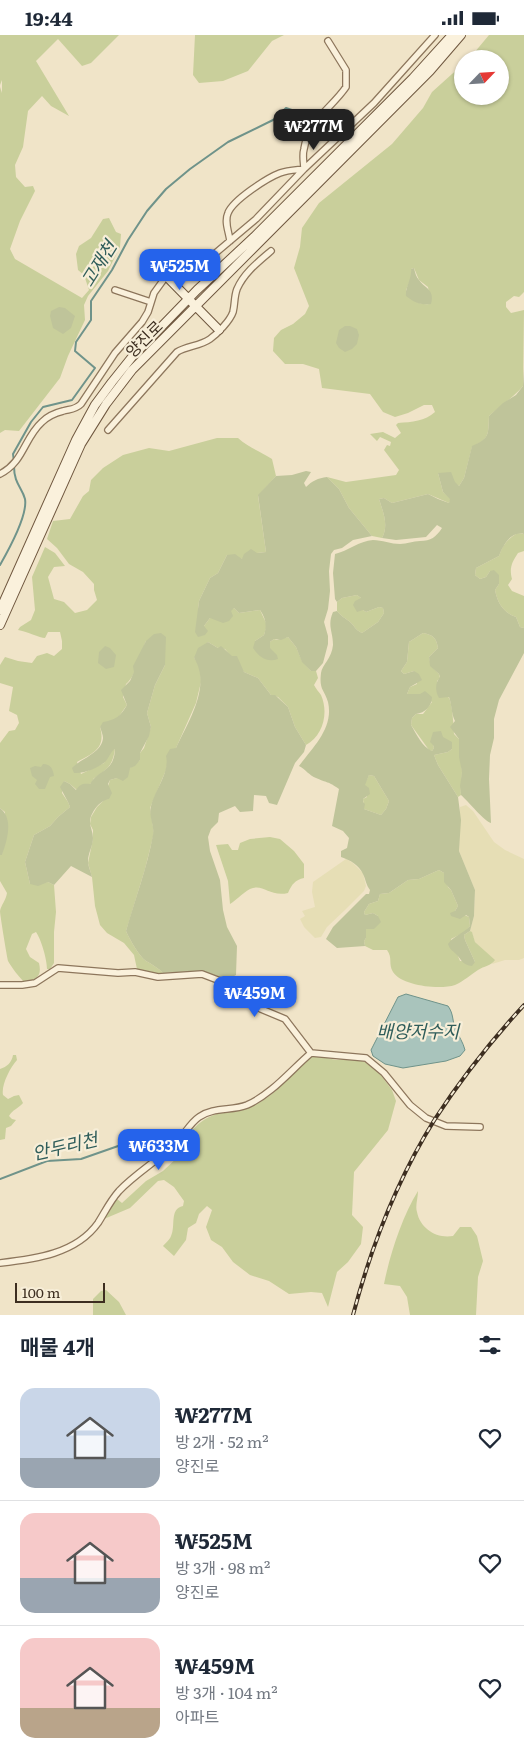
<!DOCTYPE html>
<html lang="ko">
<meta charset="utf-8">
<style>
:root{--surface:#fff;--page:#f2f2f3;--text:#1f2937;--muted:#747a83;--line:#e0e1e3;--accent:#2563eb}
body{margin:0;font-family:Literata,"Noto Sans KR",serif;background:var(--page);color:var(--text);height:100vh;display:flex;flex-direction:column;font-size:19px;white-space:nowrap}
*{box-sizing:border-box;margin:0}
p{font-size:16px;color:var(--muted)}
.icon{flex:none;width:28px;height:28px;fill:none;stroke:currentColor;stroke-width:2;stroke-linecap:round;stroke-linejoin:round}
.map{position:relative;height:1280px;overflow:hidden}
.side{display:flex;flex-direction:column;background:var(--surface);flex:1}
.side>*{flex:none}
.needle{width:32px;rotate:65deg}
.fabs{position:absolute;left:454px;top:15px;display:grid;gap:10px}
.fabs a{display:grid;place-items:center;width:55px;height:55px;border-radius:50%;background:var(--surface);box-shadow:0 1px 4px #0004;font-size:25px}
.scale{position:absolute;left:15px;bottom:12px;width:90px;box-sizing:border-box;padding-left:5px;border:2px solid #3d2e20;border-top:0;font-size:14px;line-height:18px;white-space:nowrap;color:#3d2e20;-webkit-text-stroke:4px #f7eed8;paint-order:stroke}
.price{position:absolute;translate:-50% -42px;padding:0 11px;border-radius:10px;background:var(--accent);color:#fff;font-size:16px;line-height:32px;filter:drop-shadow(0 1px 2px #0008)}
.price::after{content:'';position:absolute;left:50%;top:30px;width:15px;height:11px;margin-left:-8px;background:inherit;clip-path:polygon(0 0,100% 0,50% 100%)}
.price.on{background:#222;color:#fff}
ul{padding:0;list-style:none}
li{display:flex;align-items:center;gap:15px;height:125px;padding:0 20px}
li+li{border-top:1px solid var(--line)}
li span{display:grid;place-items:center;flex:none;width:140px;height:100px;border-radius:15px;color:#555}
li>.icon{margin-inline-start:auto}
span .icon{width:60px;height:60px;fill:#fffc;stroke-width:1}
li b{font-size:21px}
h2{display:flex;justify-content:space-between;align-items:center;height:60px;padding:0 20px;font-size:21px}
.status{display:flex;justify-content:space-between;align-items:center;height:35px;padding:0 25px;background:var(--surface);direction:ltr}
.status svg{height:14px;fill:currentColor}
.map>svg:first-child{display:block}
.farmland{fill:#e6deb5}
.green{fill:#c9cf9b;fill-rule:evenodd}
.cemetery{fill:#bfc49a;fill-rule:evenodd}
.water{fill:#a9c4bc;stroke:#6f938a}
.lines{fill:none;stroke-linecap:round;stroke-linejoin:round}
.stream{stroke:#6f938a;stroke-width:2}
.minor-casing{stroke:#8d765c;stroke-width:8}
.secondary-casing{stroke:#6f573f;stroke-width:10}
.minor{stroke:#faf1dc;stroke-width:5.5}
.secondary{stroke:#faf1dc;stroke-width:8}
.rail-casing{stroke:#3d2e20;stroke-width:4}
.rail{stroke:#f7eed8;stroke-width:2;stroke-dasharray:5.5;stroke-linecap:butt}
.labels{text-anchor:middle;stroke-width:4.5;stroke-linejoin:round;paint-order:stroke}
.street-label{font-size:16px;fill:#3d2e20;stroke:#f7eed8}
.water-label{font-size:18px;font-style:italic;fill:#2f5d5a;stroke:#f7eed8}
</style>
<div class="status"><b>19:44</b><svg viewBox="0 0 49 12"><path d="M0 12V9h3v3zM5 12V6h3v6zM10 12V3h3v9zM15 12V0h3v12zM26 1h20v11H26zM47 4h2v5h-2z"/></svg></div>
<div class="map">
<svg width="524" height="1280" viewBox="0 0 524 1280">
<rect width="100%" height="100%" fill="#f0e4c8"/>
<path class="farmland" d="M466 770 473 776 494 807 505 815 524 824V923L519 925H505L492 929 494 925 475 907 472 898 470 896 474 881 475 855 459 816 460 772Z
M346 824 353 828 363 838 366 851 364 856 346 874 327 892 321 902 315 903 304 892 300 884 305 881 302 876 315 872 312 857 313 847Z"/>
<path class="green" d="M0 0H119L91 28 82 31 58 4 36 26 69 81 51 71 42 61 28 76 23 112 15 130 16 142 25 152 33 151 35 156 20 186 10 214 15 224 82 263 89 255 84 240 78 235 76 219 79 211 91 203 103 184 109 183 116 197 121 199 120 212 108 236 88 261 84 270 85 285 68 321 60 343 19 396 5 395 0 398V52L2 58V45L0 50Z
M195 0H284L272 6 248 36 223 46 199 48 193 40Z
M489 0H524V257L519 262 514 261 506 267V272L511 278 524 275 523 351C513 363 500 371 489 381 488 400 490 403 472 412L464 443 459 451 438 438 443 457 451 464 449 468 428 459 392 468 384 463 379 464C383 477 389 490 382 503L372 501 349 473 339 454 327 442 346 447 396 440 399 435 384 415 387 410 390 411 391 407 380 402 377 406 370 399 383 397 395 403 401 398 396 390 398 388C412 387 425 386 435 377L432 370H424L408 378 395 382 383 377 370 359 322 353 319 334 303 329H285L273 316 274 303 281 295 293 289 305 279 309 271 294 233 300 212 302 193 319 168 392 109 423 73 432 57 462 30V61H500V24H469ZM414 233 419 245 428 252 431 269C417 270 413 266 406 255L412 241 411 234Z
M217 403H238C249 413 260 416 272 424L276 441 258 461 266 517 257 518 242 524 227 520 218 538 210 543 199 566 198 574 204 591 210 583 234 573 239 578 260 575 267 590 264 600 255 606 269 613 270 607 274 604 277 605 288 602 296 612 302 626 311 636H316L318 643 314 650C316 654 319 657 321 660 329 678 323 701 306 710L295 692 288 672 278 662 271 660 258 643 244 637 225 614 218 613 208 607 194 623 200 631 201 647 196 668 176 713 168 726 166 735 150 773 154 798 145 834 126 896C130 905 139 921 146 926 153 930 158 933 163 938L161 941 137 934 134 920 124 908 107 898 100 890 95 871 92 842 88 828 93 804V795L90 789 91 782 97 772 104 765 110 745 117 743 140 725V718L144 713 151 692 147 678 155 650 165 630V623L146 606C140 619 137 640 126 649L123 662 127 670 117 684 100 692C106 713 94 718 77 727L81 739 104 728 111 716 115 714C113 729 108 734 96 742 92 744 94 745 91 748 88 752 81 753 77 755L70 749 64 746 62 758 68 767 70 772 58 782 50 791 34 800 25 827 30 849 48 847 54 850 56 877 54 897V928L50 934H47C47 924 41 904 36 897L32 899 26 914 30 922 39 928C42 941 37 944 25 948 19 942 12 933 8 926 7 922 0 880 0 876 1 870 6 865 7 858L0 846V820H2L5 777 0 773V708L9 696 15 695 19 688 17 680 9 676 13 652 0 648V630L5 622 18 626 32 628 37 621 47 618 54 621 62 614V606L60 597H48L45 603C40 603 26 596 18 595L20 592 31 585 35 575 32 542 45 512 55 518 65 531 54 532 48 542 54 564 64 567 75 578 87 575 97 565 94 555V549L83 537 69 529 57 513 47 504 53 486 70 484 83 461 89 456 91 445 103 433 123 420 149 413 169 416Z
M518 498 524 499V516L518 518C512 527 509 533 512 544L508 550 512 556 524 561V593L520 592 516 582C503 577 498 569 495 555L499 549 490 536 486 542 480 544 475 540 476 533 499 521C502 511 508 503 518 498Z
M357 560 361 563 363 575 366 577 379 572 383 573 384 578 378 587 362 598C355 595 355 591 350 587 345 583 341 581 337 576V567L342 563Z
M423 598C433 600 436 602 438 613L429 622 431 631 439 639 440 643 437 646V651C441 654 446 658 449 663 452 667 454 693 454 699L459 704C460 715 461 725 462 736 462 744 460 752 461 760L458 762 438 730 434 720 448 717 452 714V707L433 710 434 713 432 716 429 715 411 690 412 683 416 679H423L432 667 420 659H407L410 652 417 649 414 636 404 639 401 636 407 627 409 607Z
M369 740 374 741 389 766 386 774 381 780 364 774 363 764 367 762 364 750Z
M270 802 280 804 294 816 304 829V843C295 845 292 849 288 858 271 862 264 850 253 853 245 855 237 865 230 869L228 846 216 810 228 809 232 815H238L240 808 250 804Z
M439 835 444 838 448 852 451 855 458 871 455 876 469 882 470 891 465 897 451 904 460 926 475 927 465 905 464 900 470 896 472 897 475 907 495 925C491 931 484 931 478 935 470 940 464 946 455 950 440 955 402 951 393 937 388 929 393 923 387 915H373L365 911 364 906 366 903V894L378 881 373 878 365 880 364 877 369 869 378 866 380 859 389 858 408 845 419 844Z
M13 1020H16L17 1025C10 1033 1 1050 3 1060L8 1064 14 1061 19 1060 23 1068C19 1073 12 1075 9 1081L12 1084 16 1085 11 1091 6 1093 5 1104 0 1105V1034C7 1032 12 1027 13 1020Z
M314 1020 336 1025 351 1023 365 1027 380 1039 392 1055 396 1066 388 1095 354 1137 352 1180 363 1192 361 1209 348 1227 337 1237 328 1272 322 1258 311 1257 289 1259 269 1246 250 1240 233 1227 222 1212 211 1205 206 1192 212 1175 207 1171 199 1179 196 1188 188 1193 186 1205 174 1221 163 1211C166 1208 170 1204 171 1201 176 1191 169 1174 183 1171L184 1166 174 1152 164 1145 158 1146 130 1173 104 1184 105 1179 117 1164 122 1168 146 1146 163 1136 180 1120 177 1112C186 1103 194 1090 207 1083 223 1074 244 1076 262 1066 283 1054 294 1032 314 1020Z
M418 1156C418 1163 415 1171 417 1177 420 1193 436 1204 453 1201L460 1192H471L477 1201 483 1226 478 1242 476 1280H410L407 1262 400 1251 384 1249C390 1219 402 1182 418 1156Z
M106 1255 119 1267 126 1280H93V1264L101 1256Z"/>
<path class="cemetery" d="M414 233C415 237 416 242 419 245 425 254 435 254 431 269 420 270 415 268 406 261 405 252 412 244 411 234Z
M59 272 65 273 75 281 71 293 63 299 53 293 50 281 51 276Z
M345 291H350L357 294 359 300 357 309 352 314 345 317 339 313 336 308 339 295Z
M524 333V499C511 496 503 510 499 521L476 533 475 540 480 544 486 542 490 536 494 535 499 540V549L495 555C498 569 503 577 516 582L520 592 524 593V618L499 665 494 684V703L490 720 489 744 491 788C485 787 468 766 461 760L460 751 462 737 459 722V704L450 692 455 686C451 678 452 670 449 662L439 663C435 656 435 648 440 642L439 639 430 631 429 622 438 613C436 602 433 600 423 598L409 607 407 627 401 636 404 639 414 636 419 639 422 645 410 652 407 659H420L425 656 432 662C432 671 425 678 416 679L412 683 411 690C416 698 422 712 432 716L434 713 433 710 430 707 433 697 441 696 443 702 452 707V714L448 717 434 720 438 730 458 762 461 785 459 816 475 855 474 881 470 896 464 900 465 905 475 927 472 931C462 930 462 925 456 919 452 915 450 915 448 909 453 901 463 899 470 891L469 882 466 880 460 884 451 881 450 878 455 876 458 871 451 855 444 847V838L439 835 419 844 408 845 389 858 380 859 378 866 369 869 364 877 365 880 373 878 378 881 381 887 374 894H366V903L364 906 365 911 337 913 326 904 333 892 366 859H369L370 855C366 850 366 845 363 839 359 830 350 825 341 822V816L347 813 349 803 343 796 332 791 339 754C328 746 327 748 316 743 310 741 305 734 299 731 313 712 334 693 328 667 324 654 319 655 321 638 322 630 332 623 333 610 333 596 327 591 333 577L337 576C341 581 345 583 350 587 355 591 355 595 362 598L378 587 384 578 383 573 379 572 366 577 363 575 357 577 353 570 355 566 361 563 357 560 342 563 337 567 335 564 333 538 335 519C348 516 359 506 373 505 382 505 391 509 400 509 407 509 413 506 420 506 431 506 436 502 442 493L437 490 426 502 396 505 382 503C389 490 383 477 379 464L384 463 392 468 428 459 438 464 449 468 450 464 443 457 438 438 451 437 455 447 459 451 464 443 472 411C490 403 488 400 489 381L503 368 516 360 523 351ZM369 740 374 741 389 766 386 774 381 780 364 774 365 769 363 767V764L370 759 369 753 365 750Z
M306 436 311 437 304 448 306 452C312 446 318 443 327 442L339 454 349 473 372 501 353 505 342 513 334 515 331 519 329 536 330 556 328 574 324 587 328 601V609L323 628 316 636H311L302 627 296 612 288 602 281 605 274 604 270 607V613L277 620 278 624C267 628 259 622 253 613L255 606 264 600C267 590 266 584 260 575L239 578 234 573 231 576 233 581 229 586 223 588 210 583 204 591 208 596 205 600 198 602 195 597 199 566 210 543 218 538 227 520 235 519 242 524 244 519 251 514 257 518 266 517 258 460 276 441 292 440Z
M161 598 166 602 165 630 155 650 147 678 151 692 149 701 140 718V725L135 731 130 733 128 742 123 746 117 743 110 745 108 749 112 758 109 764C100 765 90 778 90 787 90 792 93 797 93 803 93 811 88 818 88 826 88 831 91 837 92 842L71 831 54 850 48 847 38 851 30 849 25 827 34 800 50 791 58 782 70 772 68 767 60 752 64 746 70 749 76 755C80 749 83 748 90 749 98 734 114 738 115 714 110 717 109 723 105 727 98 733 83 739 74 738L72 733C80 724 102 718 103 703 103 700 101 695 100 692L103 687C115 685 121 681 127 670L121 655 130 646 134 637 133 631 146 606 154 599Z
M208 607 218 613 221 611 232 621H237L244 637 258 643 271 660H275L288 672 295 692 306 710 304 717 295 728 277 770 269 768 266 761 254 760 253 776 240 777 235 771 219 778 218 787 211 794 208 802 210 816 220 845 223 875 227 892 237 911 236 940 225 946 199 936 163 938C158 933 153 930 146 926 139 921 130 905 126 896 135 864 147 833 153 800 155 791 148 781 151 771 155 754 170 738 166 721L170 714 176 713C188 687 212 651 194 623L198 613Z
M105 611 110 613 116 620 114 632 106 634 98 628 99 617Z
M43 729C51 729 53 734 54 741L50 742 45 754H39L35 749 37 745 32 741 30 733 35 731 41 732Z
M0 773C14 784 7 805 2 820H0Z"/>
<path class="water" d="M406 959 448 971C454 979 452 987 456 995 459 1002 463 1007 465 1015L460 1021 446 1026 403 1033 385 1029 373 1021 371 1015 398 962Z"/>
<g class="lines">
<path class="stream" d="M14 427 13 419 31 387 43 372 72 365 95 333 75 316 76 307 91 285V266L112 235 128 205 147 176 166 154 190 134 228 107 275 84 286 73 312 82
M0 530C8 516 28 481 25 464 22 452 14 449 14 431
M0 1144 47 1126 81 1124 121 1110 147 1111 166 1108"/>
<g class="minor-casing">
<path id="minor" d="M230 206C229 197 224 187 228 178 233 165 267 143 280 138 288 135 296 135 304 134 304 128 302 121 304 114 309 84 331 74 346 52V35L328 6
M115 255 151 267
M108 395 177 317C187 311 200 311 210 304 217 299 230 286 233 277 235 269 234 262 237 254 244 238 258 227 271 216
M0 439C24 427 24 403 42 387 47 382 55 378 63 376 70 374 75 375 81 369L115 318 142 287 148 277 154 258 167 240 179 232 199 227 212 221 256 184 304 134 374 68 435 0
M0 950H22L35 948 58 933 118 938 135 937 158 942 202 939 228 949 261 974 285 984 311 1018 366 1023 384 1038 410 1070 426 1083 446 1091 480 1092
M0 1228C35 1224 76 1219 98 1188 105 1177 110 1166 119 1156 136 1138 159 1125 177 1107 184 1100 190 1088 199 1082 213 1072 232 1076 247 1070 272 1059 291 1035 311 1018"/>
</g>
<g class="secondary-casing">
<path id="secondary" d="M166 241 219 295
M0 575 76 405 95 370 112 347 132 322 197 255 254 202 413 43 452 0
M0 590 81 409 106 369 132 335 430 36 461 0"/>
</g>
<use href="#minor" class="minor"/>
<use href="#secondary" class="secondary"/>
<g class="rail-casing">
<path id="rail" d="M353 1280C371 1212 398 1143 435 1084 461 1044 492 1005 524 970"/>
</g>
<use href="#rail" class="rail"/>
</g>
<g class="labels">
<g class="street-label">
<text transform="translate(144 304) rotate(-45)" y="6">양진로</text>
</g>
<g class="water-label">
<text transform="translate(99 229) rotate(-58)" y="6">고재천</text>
<text x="418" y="1003">배양저수지</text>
<text transform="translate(65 1112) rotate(-13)" y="6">안두리천</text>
</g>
</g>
</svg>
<div class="fabs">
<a><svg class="needle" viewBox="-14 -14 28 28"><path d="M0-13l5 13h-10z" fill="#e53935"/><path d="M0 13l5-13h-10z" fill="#747a83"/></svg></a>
</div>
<div class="scale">100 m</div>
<b class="price on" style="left:314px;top:116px">₩277M</b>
<b class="price" style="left:180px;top:256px">₩525M</b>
<b class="price" style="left:255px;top:983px">₩459M</b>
<b class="price" style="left:159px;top:1136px">₩633M</b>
</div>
<section class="side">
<h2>매물 4개<svg class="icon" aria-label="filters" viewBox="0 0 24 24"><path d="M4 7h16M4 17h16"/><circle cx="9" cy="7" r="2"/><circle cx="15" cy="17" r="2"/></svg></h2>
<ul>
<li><span style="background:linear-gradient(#c9d6e8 70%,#9aa5b1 0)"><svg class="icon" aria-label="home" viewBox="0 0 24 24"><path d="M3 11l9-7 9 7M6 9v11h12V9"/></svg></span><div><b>₩277M</b><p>방 2개 · 52 m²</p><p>양진로</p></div><svg class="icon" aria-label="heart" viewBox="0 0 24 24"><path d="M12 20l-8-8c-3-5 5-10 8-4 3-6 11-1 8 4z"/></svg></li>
<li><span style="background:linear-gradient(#f6c9c9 65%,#9aa5b1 0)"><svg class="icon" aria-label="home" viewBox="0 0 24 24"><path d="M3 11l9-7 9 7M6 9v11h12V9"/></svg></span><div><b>₩525M</b><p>방 3개 · 98 m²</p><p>양진로</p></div><svg class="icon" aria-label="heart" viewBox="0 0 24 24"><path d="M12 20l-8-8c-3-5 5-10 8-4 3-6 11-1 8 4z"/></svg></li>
<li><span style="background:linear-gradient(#f6c9c9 70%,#b9a48a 0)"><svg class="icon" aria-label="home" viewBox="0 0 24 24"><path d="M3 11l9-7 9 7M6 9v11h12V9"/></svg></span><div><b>₩459M</b><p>방 3개 · 104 m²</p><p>아파트</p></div><svg class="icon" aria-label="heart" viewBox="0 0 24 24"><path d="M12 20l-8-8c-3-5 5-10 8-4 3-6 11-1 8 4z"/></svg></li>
</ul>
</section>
